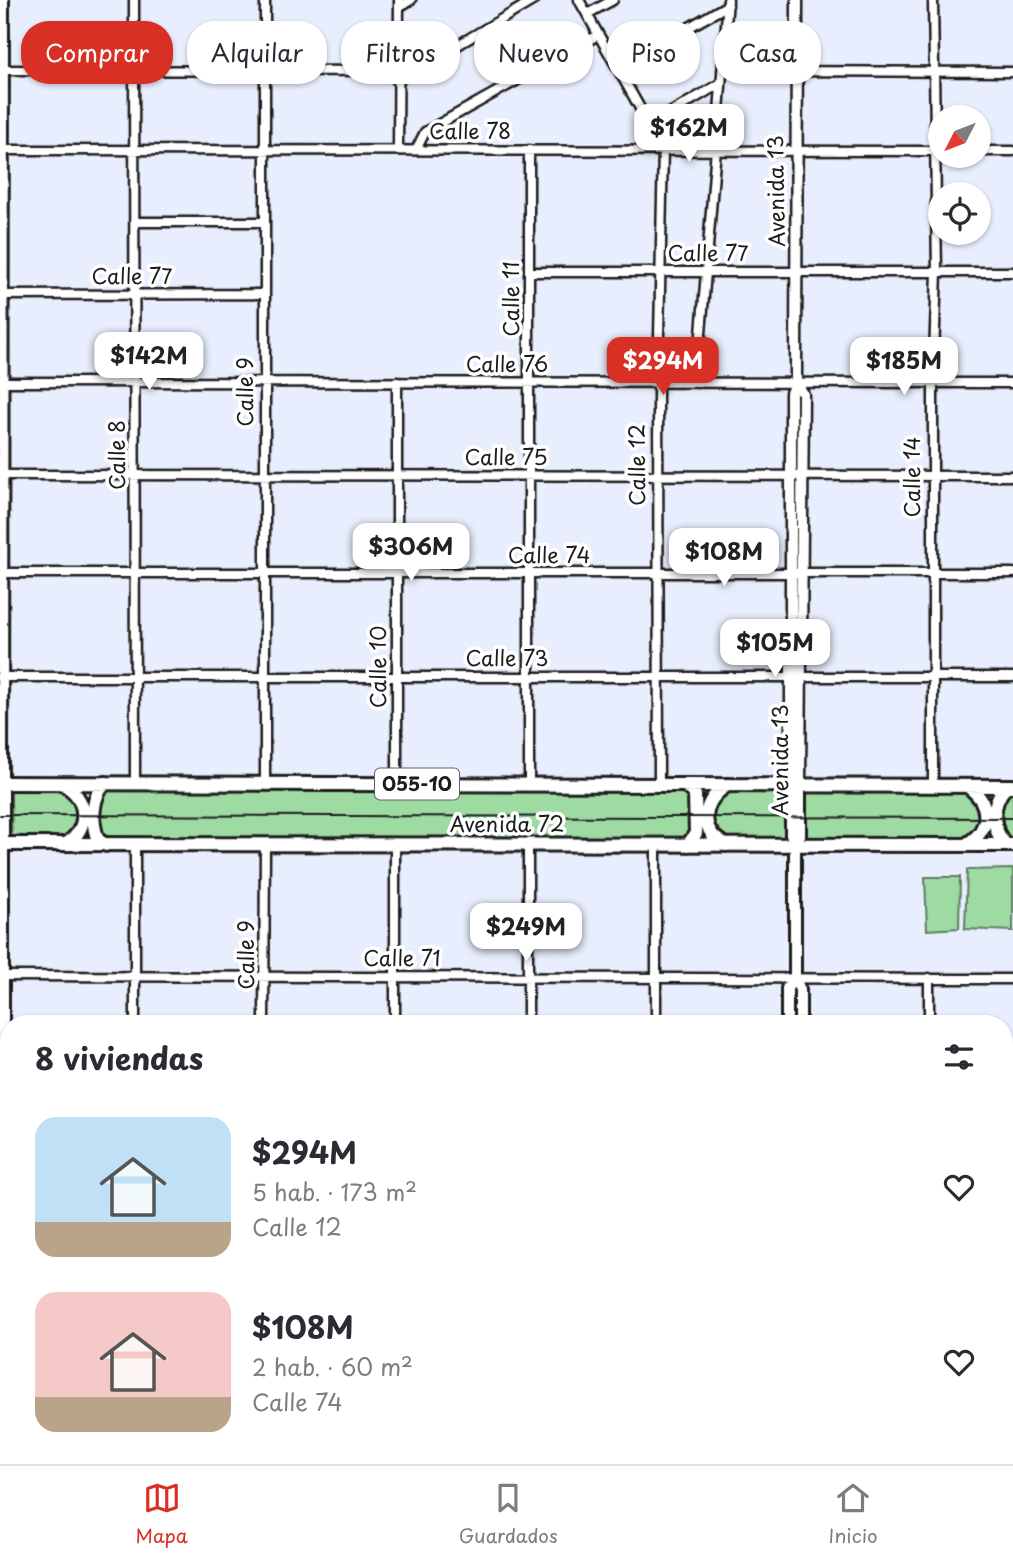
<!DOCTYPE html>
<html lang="es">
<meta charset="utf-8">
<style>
:root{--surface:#fff;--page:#f2f2f3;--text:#2b2b33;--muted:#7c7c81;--line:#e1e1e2;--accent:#d93025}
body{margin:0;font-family:"Playpen Sans",sans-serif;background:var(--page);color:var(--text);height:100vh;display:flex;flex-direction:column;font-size:26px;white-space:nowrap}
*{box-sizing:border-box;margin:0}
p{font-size:23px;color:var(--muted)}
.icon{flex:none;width:38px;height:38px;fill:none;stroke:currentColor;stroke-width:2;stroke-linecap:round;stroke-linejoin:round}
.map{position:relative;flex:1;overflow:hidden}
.drawer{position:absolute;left:0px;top:1015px;width:1013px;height:450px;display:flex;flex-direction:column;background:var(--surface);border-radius:28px 28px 0 0;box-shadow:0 2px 5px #0004}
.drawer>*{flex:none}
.top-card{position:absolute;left:21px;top:21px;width:971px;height:63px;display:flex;gap:14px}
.needle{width:46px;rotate:228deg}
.controls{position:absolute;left:928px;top:105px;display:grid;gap:14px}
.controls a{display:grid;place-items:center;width:63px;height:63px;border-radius:50%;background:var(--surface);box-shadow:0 2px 5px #0004;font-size:35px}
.price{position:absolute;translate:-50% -60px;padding:0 16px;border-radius:14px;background:#fff;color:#222;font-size:23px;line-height:46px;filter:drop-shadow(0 2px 4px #0008)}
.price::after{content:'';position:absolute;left:50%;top:42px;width:21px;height:16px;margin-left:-10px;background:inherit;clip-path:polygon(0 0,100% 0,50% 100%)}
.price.current{background:var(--accent);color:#fff}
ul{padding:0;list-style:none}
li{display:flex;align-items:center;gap:21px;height:175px;padding:0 35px}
li span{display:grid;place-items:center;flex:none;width:196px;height:140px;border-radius:21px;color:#555}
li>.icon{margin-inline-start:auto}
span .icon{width:84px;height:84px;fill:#fffc;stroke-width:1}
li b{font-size:30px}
h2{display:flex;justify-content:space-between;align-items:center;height:84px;padding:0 35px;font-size:30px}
.tag{padding:0 24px;border-radius:28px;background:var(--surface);box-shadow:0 2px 5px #0004;font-size:24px;line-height:63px}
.tag.current{background:var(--accent);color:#fff}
.tabs{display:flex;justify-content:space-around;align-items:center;height:98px;border-top:2px solid var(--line);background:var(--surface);font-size:19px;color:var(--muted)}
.tabs a{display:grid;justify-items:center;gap:4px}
.tabs .current{color:var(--accent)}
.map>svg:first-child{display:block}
.green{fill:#9edba3;stroke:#5d7c60;stroke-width:2}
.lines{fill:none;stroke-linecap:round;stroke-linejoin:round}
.minor-casing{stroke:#1c1c1c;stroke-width:13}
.tertiary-casing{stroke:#1c1c1c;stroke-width:15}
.secondary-casing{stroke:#1c1c1c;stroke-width:16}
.primary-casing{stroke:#1c1c1c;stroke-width:18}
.trunk-casing{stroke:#1c1c1c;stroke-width:18}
.minor{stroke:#fff;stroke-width:8}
.tertiary{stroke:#fff;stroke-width:10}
.secondary{stroke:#fff;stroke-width:10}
.primary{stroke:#fff;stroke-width:12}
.trunk{stroke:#fff;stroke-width:12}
.tram{stroke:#1c1c1c;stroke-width:2}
.labels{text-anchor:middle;stroke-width:7;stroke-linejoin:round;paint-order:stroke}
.shield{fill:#fff;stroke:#606060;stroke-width:2}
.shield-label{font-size:19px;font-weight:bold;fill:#1c1c1c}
.street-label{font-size:21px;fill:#1c1c1c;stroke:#fff}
</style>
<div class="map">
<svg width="1013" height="1464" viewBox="0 0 1013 1464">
<rect width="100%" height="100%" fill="#e8eefd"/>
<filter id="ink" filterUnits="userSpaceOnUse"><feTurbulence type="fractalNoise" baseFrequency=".0143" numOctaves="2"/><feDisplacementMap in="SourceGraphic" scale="14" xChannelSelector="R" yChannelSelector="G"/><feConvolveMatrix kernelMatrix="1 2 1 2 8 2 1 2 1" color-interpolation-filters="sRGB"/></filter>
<g filter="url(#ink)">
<path class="green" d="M11 789 65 790C80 801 79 815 76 832L61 841 12 840Z
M104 789 687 790 693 795 690 840 104 841 98 835 100 792Z
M788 790V841H727L712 829 711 805 728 791Z
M803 790 963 791 976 798 983 820 972 835 963 839 803 841Z
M1005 792H1013V839L1000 834 999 799Z
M1013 869V931L965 929 967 870Z
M925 877H960L959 928 927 930Z
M679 1456H826V1464H679Z"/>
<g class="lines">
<g class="minor-casing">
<path id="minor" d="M134 0 135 784
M265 0V784
M579 0 663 149 658 383 659 785
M933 0 937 272 933 383V786
M399 7 411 0
M587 14 613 0
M618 68 728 5
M0 70 397 71
M722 71 1013 72
M397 81 534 0
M651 124 721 83
M398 149 399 0
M0 150 940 151
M416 150 425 132 598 35
M978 151H1013
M135 222H264
M530 272H1013
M0 295 264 294
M0 382 1013 383
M697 383 728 0
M0 475 1013 476
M0 573H1013
M0 677H1013
M397 784V382
M529 785V150
M135 845V1024
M395 845V1024
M656 845V1024
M0 976 1013 979
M929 978V1024
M264 1024 265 844
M528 1024V845
M1004 1110H1013
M1004 1241H1013
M1004 1371H1013
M264 1456V1464
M396 1456V1464
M134 1464V1456
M527 1464V1456"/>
</g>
<g class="tertiary-casing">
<path id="tertiary" d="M796 381 803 394 800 785
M791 785V393L796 381 797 0"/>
</g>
<g class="secondary-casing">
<path id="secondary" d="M2 783 3 0
M791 785V835L795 845V978L800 990V1024
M795 845 800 835V785
M787 1024V988L795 978
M656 1456V1464
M669 1456V1464
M930 1456V1464
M922 1464V1456"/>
</g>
<g class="primary-casing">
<path id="primary" d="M2 1464V783"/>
</g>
<g class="trunk-casing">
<path id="trunk" d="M0 783 1013 786
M106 783C91 795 91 823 98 840L106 845
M63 784C88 798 91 828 66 844
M685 785 695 795 696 833 688 845
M0 844 1013 845
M967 844C992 829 991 802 967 786
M726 845C697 831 702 799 728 785
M1006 845C990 829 991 801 1007 786"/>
</g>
<use href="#minor" class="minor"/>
<use href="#tertiary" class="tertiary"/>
<use href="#secondary" class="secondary"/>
<use href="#primary" class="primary"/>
<use href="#trunk" class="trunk"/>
<path class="tram" d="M0 815 1013 818"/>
</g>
</g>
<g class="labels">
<rect class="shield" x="375" y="768.5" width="84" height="31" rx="5"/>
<g class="shield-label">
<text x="417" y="791">055-10</text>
</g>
<g class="street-label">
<text x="470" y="139">Calle 78</text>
<text transform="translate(777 191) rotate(-91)" y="7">Avenida 13</text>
<text x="708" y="261">Calle 77</text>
<text x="132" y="284">Calle 77</text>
<text transform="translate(512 299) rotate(-90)" y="7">Calle 11</text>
<text x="507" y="372">Calle 76</text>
<text transform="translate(246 392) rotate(-90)" y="7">Calle 9</text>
<text transform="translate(118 455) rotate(-90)" y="7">Calle 8</text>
<text x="506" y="465">Calle 75</text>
<text transform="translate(638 465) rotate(-90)" y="7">Calle 12</text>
<text transform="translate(913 477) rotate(-90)" y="7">Calle 14</text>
<text x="549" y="563">Calle 74</text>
<text x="507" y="666">Calle 73</text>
<text transform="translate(379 667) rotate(-90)" y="7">Calle 10</text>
<text transform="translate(781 760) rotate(-90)" y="7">Avenida 13</text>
<text x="507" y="832">Avenida 72</text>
<text transform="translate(247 955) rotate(-90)" y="7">Calle 9</text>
<text x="402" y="966">Calle 71</text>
</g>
</g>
</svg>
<div class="controls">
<a><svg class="needle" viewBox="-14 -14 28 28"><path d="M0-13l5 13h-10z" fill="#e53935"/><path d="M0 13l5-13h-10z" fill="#7c7c81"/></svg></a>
<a><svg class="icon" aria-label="locate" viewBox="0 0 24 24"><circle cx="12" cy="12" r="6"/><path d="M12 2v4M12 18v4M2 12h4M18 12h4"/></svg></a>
</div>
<b class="price" style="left:689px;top:164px">$162M</b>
<b class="price" style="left:149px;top:392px">$142M</b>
<b class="price current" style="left:663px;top:397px">$294M</b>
<b class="price" style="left:904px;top:397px">$185M</b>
<b class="price" style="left:411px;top:583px">$306M</b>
<b class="price" style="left:724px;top:588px">$108M</b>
<b class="price" style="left:775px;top:679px">$105M</b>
<b class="price" style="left:526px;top:963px">$249M</b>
<div class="top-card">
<a class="tag current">Comprar</a>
<a class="tag">Alquilar</a>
<a class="tag">Filtros</a>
<a class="tag">Nuevo</a>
<a class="tag">Piso</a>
<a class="tag">Casa</a>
</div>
<section class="drawer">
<h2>8 viviendas<svg class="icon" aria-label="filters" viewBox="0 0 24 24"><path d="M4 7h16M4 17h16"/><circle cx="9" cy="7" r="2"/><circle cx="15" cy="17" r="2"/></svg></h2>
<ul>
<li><span style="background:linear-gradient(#bfe0f5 75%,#b9a48a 0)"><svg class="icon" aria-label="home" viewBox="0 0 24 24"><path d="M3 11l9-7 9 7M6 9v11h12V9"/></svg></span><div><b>$294M</b><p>5 hab. · 173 m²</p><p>Calle 12</p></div><svg class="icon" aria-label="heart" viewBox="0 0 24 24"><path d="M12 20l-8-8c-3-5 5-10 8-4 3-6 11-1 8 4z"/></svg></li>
<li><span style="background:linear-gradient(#f6c9c9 75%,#b9a48a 0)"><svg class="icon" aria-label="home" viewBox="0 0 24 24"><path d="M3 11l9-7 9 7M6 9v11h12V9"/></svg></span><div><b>$108M</b><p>2 hab. · 60 m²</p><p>Calle 74</p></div><svg class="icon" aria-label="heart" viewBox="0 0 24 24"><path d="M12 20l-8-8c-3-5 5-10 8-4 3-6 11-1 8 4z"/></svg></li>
</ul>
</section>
</div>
<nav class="tabs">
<a class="current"><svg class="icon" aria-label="map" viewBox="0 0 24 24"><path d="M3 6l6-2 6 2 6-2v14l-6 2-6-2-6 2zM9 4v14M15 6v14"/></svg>Mapa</a>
<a><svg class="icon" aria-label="saved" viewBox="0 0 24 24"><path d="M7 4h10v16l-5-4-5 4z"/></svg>Guardados</a>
<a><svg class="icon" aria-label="home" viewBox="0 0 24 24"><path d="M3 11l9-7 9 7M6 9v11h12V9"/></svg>Inicio</a>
</nav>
